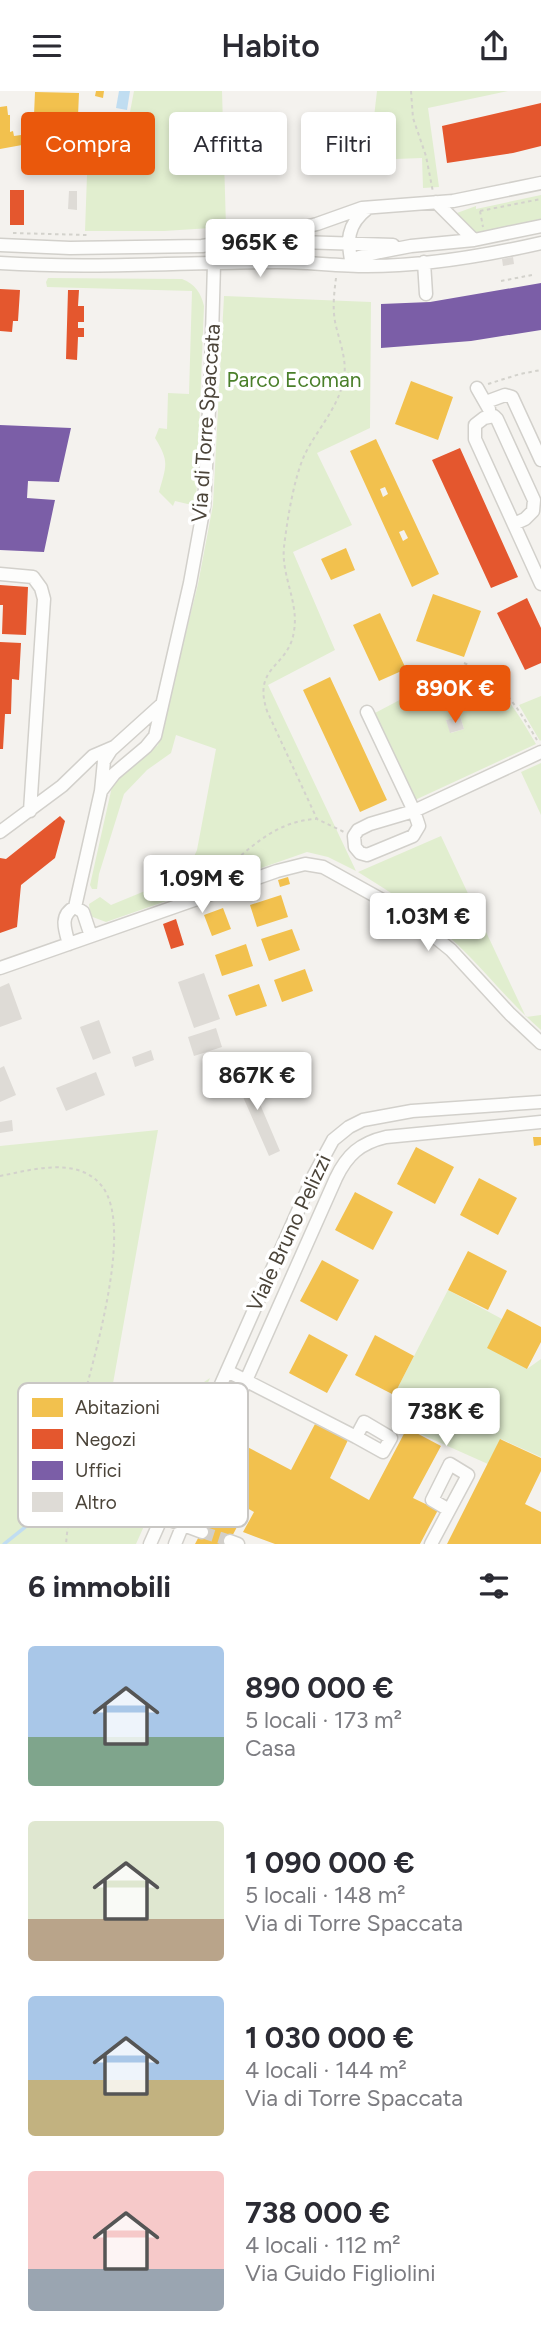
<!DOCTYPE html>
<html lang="it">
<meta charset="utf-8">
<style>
:root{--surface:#fff;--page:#f7f7f7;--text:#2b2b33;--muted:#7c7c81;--accent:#ea580c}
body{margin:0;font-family:Figtree,sans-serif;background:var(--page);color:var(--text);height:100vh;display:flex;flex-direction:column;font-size:26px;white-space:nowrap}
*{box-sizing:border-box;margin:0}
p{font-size:23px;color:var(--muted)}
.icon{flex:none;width:38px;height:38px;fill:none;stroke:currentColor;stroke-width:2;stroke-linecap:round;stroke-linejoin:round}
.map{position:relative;height:1453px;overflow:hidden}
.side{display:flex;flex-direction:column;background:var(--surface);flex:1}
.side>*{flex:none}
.guide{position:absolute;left:21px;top:21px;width:500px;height:63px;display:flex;gap:14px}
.price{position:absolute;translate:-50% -60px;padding:0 16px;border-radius:7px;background:#fff;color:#222;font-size:23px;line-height:46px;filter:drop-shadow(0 2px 4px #0008)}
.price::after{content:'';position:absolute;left:50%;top:42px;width:21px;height:16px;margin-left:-10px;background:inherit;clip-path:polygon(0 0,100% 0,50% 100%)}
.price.selected{background:var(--accent);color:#fff}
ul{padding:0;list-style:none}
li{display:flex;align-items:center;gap:21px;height:175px;padding:0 28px}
li span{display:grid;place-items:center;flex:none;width:196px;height:140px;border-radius:7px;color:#555}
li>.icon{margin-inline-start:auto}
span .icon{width:84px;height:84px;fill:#fffc;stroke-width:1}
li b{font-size:30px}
h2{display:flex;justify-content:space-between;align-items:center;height:84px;padding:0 28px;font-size:30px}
.pill{padding:0 24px;border-radius:7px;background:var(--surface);box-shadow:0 4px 10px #0003;font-size:24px;line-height:63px}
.pill.selected{background:var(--accent);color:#fff}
header{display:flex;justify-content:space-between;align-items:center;height:91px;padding:0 28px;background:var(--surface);font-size:32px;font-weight:600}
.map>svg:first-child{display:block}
.green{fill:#e1eecf;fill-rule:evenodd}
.water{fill:#c0ddf1}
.homes{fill:#f2c14e;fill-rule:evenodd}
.shops{fill:#e4572e}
.offices{fill:#7b5ea7}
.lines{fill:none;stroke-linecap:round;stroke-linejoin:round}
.stream{stroke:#c0ddf1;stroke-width:3.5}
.building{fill:#dedbd6}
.minor-tunnel{stroke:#d2cfca;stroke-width:12;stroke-dasharray:12 6;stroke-linecap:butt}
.minor-casing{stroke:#d2d0cb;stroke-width:15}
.path{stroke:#d3d2cc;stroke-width:2;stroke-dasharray:3.5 3.5;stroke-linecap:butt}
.minor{stroke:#fdfdfc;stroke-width:12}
.labels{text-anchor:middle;stroke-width:7;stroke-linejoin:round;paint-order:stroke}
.park-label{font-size:21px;fill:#4a7f2a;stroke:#fff}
.street-label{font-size:21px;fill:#4b4439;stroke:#fff}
.key{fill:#fff;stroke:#c9c7c4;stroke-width:2}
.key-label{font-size:19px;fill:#4b4439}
</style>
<header><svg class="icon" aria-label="menu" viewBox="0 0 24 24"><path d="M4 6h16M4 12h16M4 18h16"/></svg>Habito<svg class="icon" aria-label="share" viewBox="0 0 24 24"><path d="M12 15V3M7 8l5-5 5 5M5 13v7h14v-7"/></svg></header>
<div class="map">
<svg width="541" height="1453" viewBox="0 0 541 1453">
<rect width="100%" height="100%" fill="#f4f2ee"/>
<path class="green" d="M134 0H222L226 136 164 140H85L87 84H118Z
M377 0H508L428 17 439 96 423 97 422 67 369 69Z
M541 104V128L476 143 457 122 476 115V118Z
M48 187 182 188C195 193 201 202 204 215L196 415 175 410 173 415 159 401C166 375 170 371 155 347L159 337 167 338 168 302 189 303 192 200 47 196 46 191Z
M224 205 371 211 370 337 317 362 352 434 293 461 335 559 268 594 356 780 328 766 307 761 106 831 90 825 89 813 100 806 111 814 179 786 190 774 197 759 216 658 176 644 171 662 147 679 124 703 99 783 97 798H92L90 794 113 691 158 654 198 493 213 414Z
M464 575C503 594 515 618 536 653L415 709 375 622ZM460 625 464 638 451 642 446 629Z
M541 605V649L540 650 519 614Z
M541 672V724L521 681Z
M441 745 526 926 541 924V939C511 913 487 882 458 854 428 825 393 803 358 781Z
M158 1039 101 1360 210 1287 136 1453H0V1055Z
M448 1199 502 1228 527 1278 541 1268V1366L501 1348 488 1373 407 1337 394 1304Z"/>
<path class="water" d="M119 0H130L127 19 116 17Z"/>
<path class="homes" d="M96 0H104L103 7 95 5Z
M35 1 79 2 78 25 34 24Z
M7 15 8 24H10V41L13 40 14 45 21 44 22 54 0 58V16Z
M87 25 123 32 121 45H117L115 57 118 58 115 74 95 70 94 78 78 76 79 71 72 70 75 56 82 57 83 47 86 48 88 37 85 36Z
M411 290 453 306 438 349 395 333Z
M376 348 439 483 412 496 350 360ZM385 396 388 403 383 406 380 398ZM404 439 408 447 403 450 399 441Z
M346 457 355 479 331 489 321 468Z
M433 503 481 520 464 566 416 550Z
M380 522 406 578 379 590 353 534Z
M330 586 387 709 360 721 303 599Z
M288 786 290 793 280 796 278 789Z
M281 804 288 826 257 836 250 814Z
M223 817 231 838 212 845 204 824Z
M292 838 300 859 269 870 261 848Z
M246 853 253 875 222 885 215 864Z
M305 878 313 900 282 911 274 889Z
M259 893 267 915 236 925 228 904Z
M533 1046H541V1054L534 1055Z
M416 1056 454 1076 435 1113 397 1093Z
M479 1087 517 1107 498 1144 460 1124Z
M355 1101 393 1121 373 1159 335 1139Z
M468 1160 507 1180 488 1219 448 1199Z
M322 1169 359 1189 337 1230 300 1210Z
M507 1218 541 1236V1251L527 1278 487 1257Z
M309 1243 348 1264 327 1302 289 1282Z
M375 1244 414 1265 394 1304 355 1284Z
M315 1333 348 1349 330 1387 369 1409 407 1337 441 1355 413 1407 438 1419 420 1453H275L243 1441 254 1421 247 1417 228 1453H195L221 1403 216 1401 234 1349 291 1379Z
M500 1348 541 1367V1380L525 1413 541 1421V1453H447Z"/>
<path class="shops" d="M541 12V55L513 62 447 72 442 35Z
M10 99H24V134H10Z
M0 198 20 199 18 230H13L12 241 0 240Z
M68 199H79L78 215H84V231H78V237H84V246H78L77 269 66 268Z
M460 357 518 486 491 497 432 369Z
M0 494 28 496 26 544 2 543 3 514H0Z
M527 507 541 537V572L525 579 497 522Z
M0 551 21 552 19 589 12 588 11 623H5L3 658H0Z
M60 725 65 730 55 767 21 794 17 836 0 842V767L6 768Z
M176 828 184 854 171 858 163 833Z"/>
<path class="offices" d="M541 192V239L471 250 381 257V213L430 211Z
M0 334 71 337 59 391 28 390 27 407 55 409 44 461 0 459Z"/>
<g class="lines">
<path class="stream" d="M4 1453 99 1377 171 1327"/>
</g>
<path class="building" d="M225 53H233L234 65H226Z
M69 100H77V119L68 118Z
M513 166 514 173 503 175 502 168Z
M460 625 464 638 450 642 446 629Z
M204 882 220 928 194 937 178 891Z
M9 892 22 928 0 936V896Z
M99 929 111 962 93 969 80 936Z
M216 937 222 956 194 965 188 946Z
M151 959 154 969 135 976 132 966Z
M4 975 16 1004 0 1011V977Z
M245 978 280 1060 269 1065 233 983Z
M96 981 105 1004 66 1020 56 997Z
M12 1029 13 1040 0 1042V1031Z"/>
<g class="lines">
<path class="minor-tunnel" d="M202 1441 230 1450"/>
<g class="minor-casing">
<path id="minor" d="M436 111 474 149
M268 150 393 154
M0 154 70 157 202 155 276 143 317 133 362 117 453 110 541 92
M424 171 426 203
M0 172C93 178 184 171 277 171 307 171 337 175 367 175 426 175 484 165 541 152
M352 174 359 166 380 161 411 155 474 149 541 135
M352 174C347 150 346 134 368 117
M477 297 489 318
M486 311 505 304 512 306 541 369
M514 433 525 428 533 420 534 409 497 328 494 325 484 327 475 334V348L541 493
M0 483 33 486 41 497 44 508 30 720
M367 621 414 720 541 661
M101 700 114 683 146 656 155 645 190 492 204 415 211 280 214 173
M414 720 419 735 413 745 367 764 360 762 355 756 354 745 358 739 370 733Z
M0 741 62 695 93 665 114 656
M75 816 101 700 104 670 111 659 162 613
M69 853C65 839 59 824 75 816L83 821 91 845
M0 877 277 780 305 773 323 776 404 821 451 859 510 923 541 952
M227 1280 356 1346
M364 1331 391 1347 383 1361 356 1346Z
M162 1426 202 1441
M230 1450 238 1453
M150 1453 314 1084 333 1049 349 1036 363 1029 412 1020 541 1011
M175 1453 192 1411 336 1087C347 1064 360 1052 386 1046L541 1031
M431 1453 468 1384 450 1373 432 1409 449 1419"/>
</g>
<path class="path" d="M411 0 413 27 426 65 433 101
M480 120 541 108
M480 120 483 136
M13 142 87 144
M336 187C334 203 332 219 336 235 340 252 347 269 344 287 339 316 318 337 305 363 294 386 287 430 284 456 281 485 299 511 294 540 289 577 252 574 267 620L317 728 344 741
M501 190 532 184
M488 293 520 283 541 279
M464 572C500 587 518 617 537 649
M226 786 227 777 232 772C258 750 280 730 316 728
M0 1085C31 1079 77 1065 101 1094 141 1140 78 1316 66 1373 63 1388 68 1402 69 1416 69 1428 67 1441 66 1453"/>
<use href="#minor" class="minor"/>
</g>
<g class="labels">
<g class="park-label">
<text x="294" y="296">Parco Ecoman</text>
</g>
<g class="street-label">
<text transform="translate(206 332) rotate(-86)" y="7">Via di Torre Spaccata</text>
<text transform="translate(289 1142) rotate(-65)" y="7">Viale Bruno Pelizzi</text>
</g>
</g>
<rect x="18" y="1292" width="230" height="144" rx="10" class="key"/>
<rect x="32" y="1307" width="31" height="19" fill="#f2c14e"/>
<rect x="32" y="1338" width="31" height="20" fill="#e4572e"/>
<rect x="32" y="1370" width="31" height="19" fill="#7b5ea7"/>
<rect x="32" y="1401" width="31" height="20" fill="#dedbd6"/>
<g class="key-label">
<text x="75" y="1323">Abitazioni</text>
<text x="75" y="1355">Negozi</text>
<text x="75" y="1386">Uffici</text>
<text x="75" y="1418">Altro</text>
</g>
</svg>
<b class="price" style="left:260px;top:188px">965K €</b>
<b class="price selected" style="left:455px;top:634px">890K €</b>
<b class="price" style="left:202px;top:824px">1.09M €</b>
<b class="price" style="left:428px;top:862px">1.03M €</b>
<b class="price" style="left:257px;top:1021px">867K €</b>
<b class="price" style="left:446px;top:1357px">738K €</b>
<div class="guide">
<a class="pill selected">Compra</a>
<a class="pill">Affitta</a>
<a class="pill">Filtri</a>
</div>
</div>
<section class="side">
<h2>6 immobili<svg class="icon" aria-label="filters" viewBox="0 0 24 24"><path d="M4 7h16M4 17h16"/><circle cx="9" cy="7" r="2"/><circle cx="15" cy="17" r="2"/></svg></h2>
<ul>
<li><span style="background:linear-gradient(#a9c7e8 65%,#7fa58c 0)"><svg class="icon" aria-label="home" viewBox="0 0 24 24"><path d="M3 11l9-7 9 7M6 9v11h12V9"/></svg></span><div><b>890 000 €</b><p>5 locali · 173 m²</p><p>Casa</p></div></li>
<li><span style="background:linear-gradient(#dfe7d0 70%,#b9a48a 0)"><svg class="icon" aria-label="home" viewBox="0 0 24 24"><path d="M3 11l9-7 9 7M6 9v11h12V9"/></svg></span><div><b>1 090 000 €</b><p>5 locali · 148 m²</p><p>Via di Torre Spaccata</p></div></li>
<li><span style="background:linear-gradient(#a9c7e8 60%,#c2b280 0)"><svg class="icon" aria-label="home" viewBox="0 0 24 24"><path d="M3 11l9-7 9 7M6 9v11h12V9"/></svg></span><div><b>1 030 000 €</b><p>4 locali · 144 m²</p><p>Via di Torre Spaccata</p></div></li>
<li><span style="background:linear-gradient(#f6c9c9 70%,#9aa5b1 0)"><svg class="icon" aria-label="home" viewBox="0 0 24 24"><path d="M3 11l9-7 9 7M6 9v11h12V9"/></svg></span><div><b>738 000 €</b><p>4 locali · 112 m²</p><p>Via Guido Figliolini</p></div></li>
</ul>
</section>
